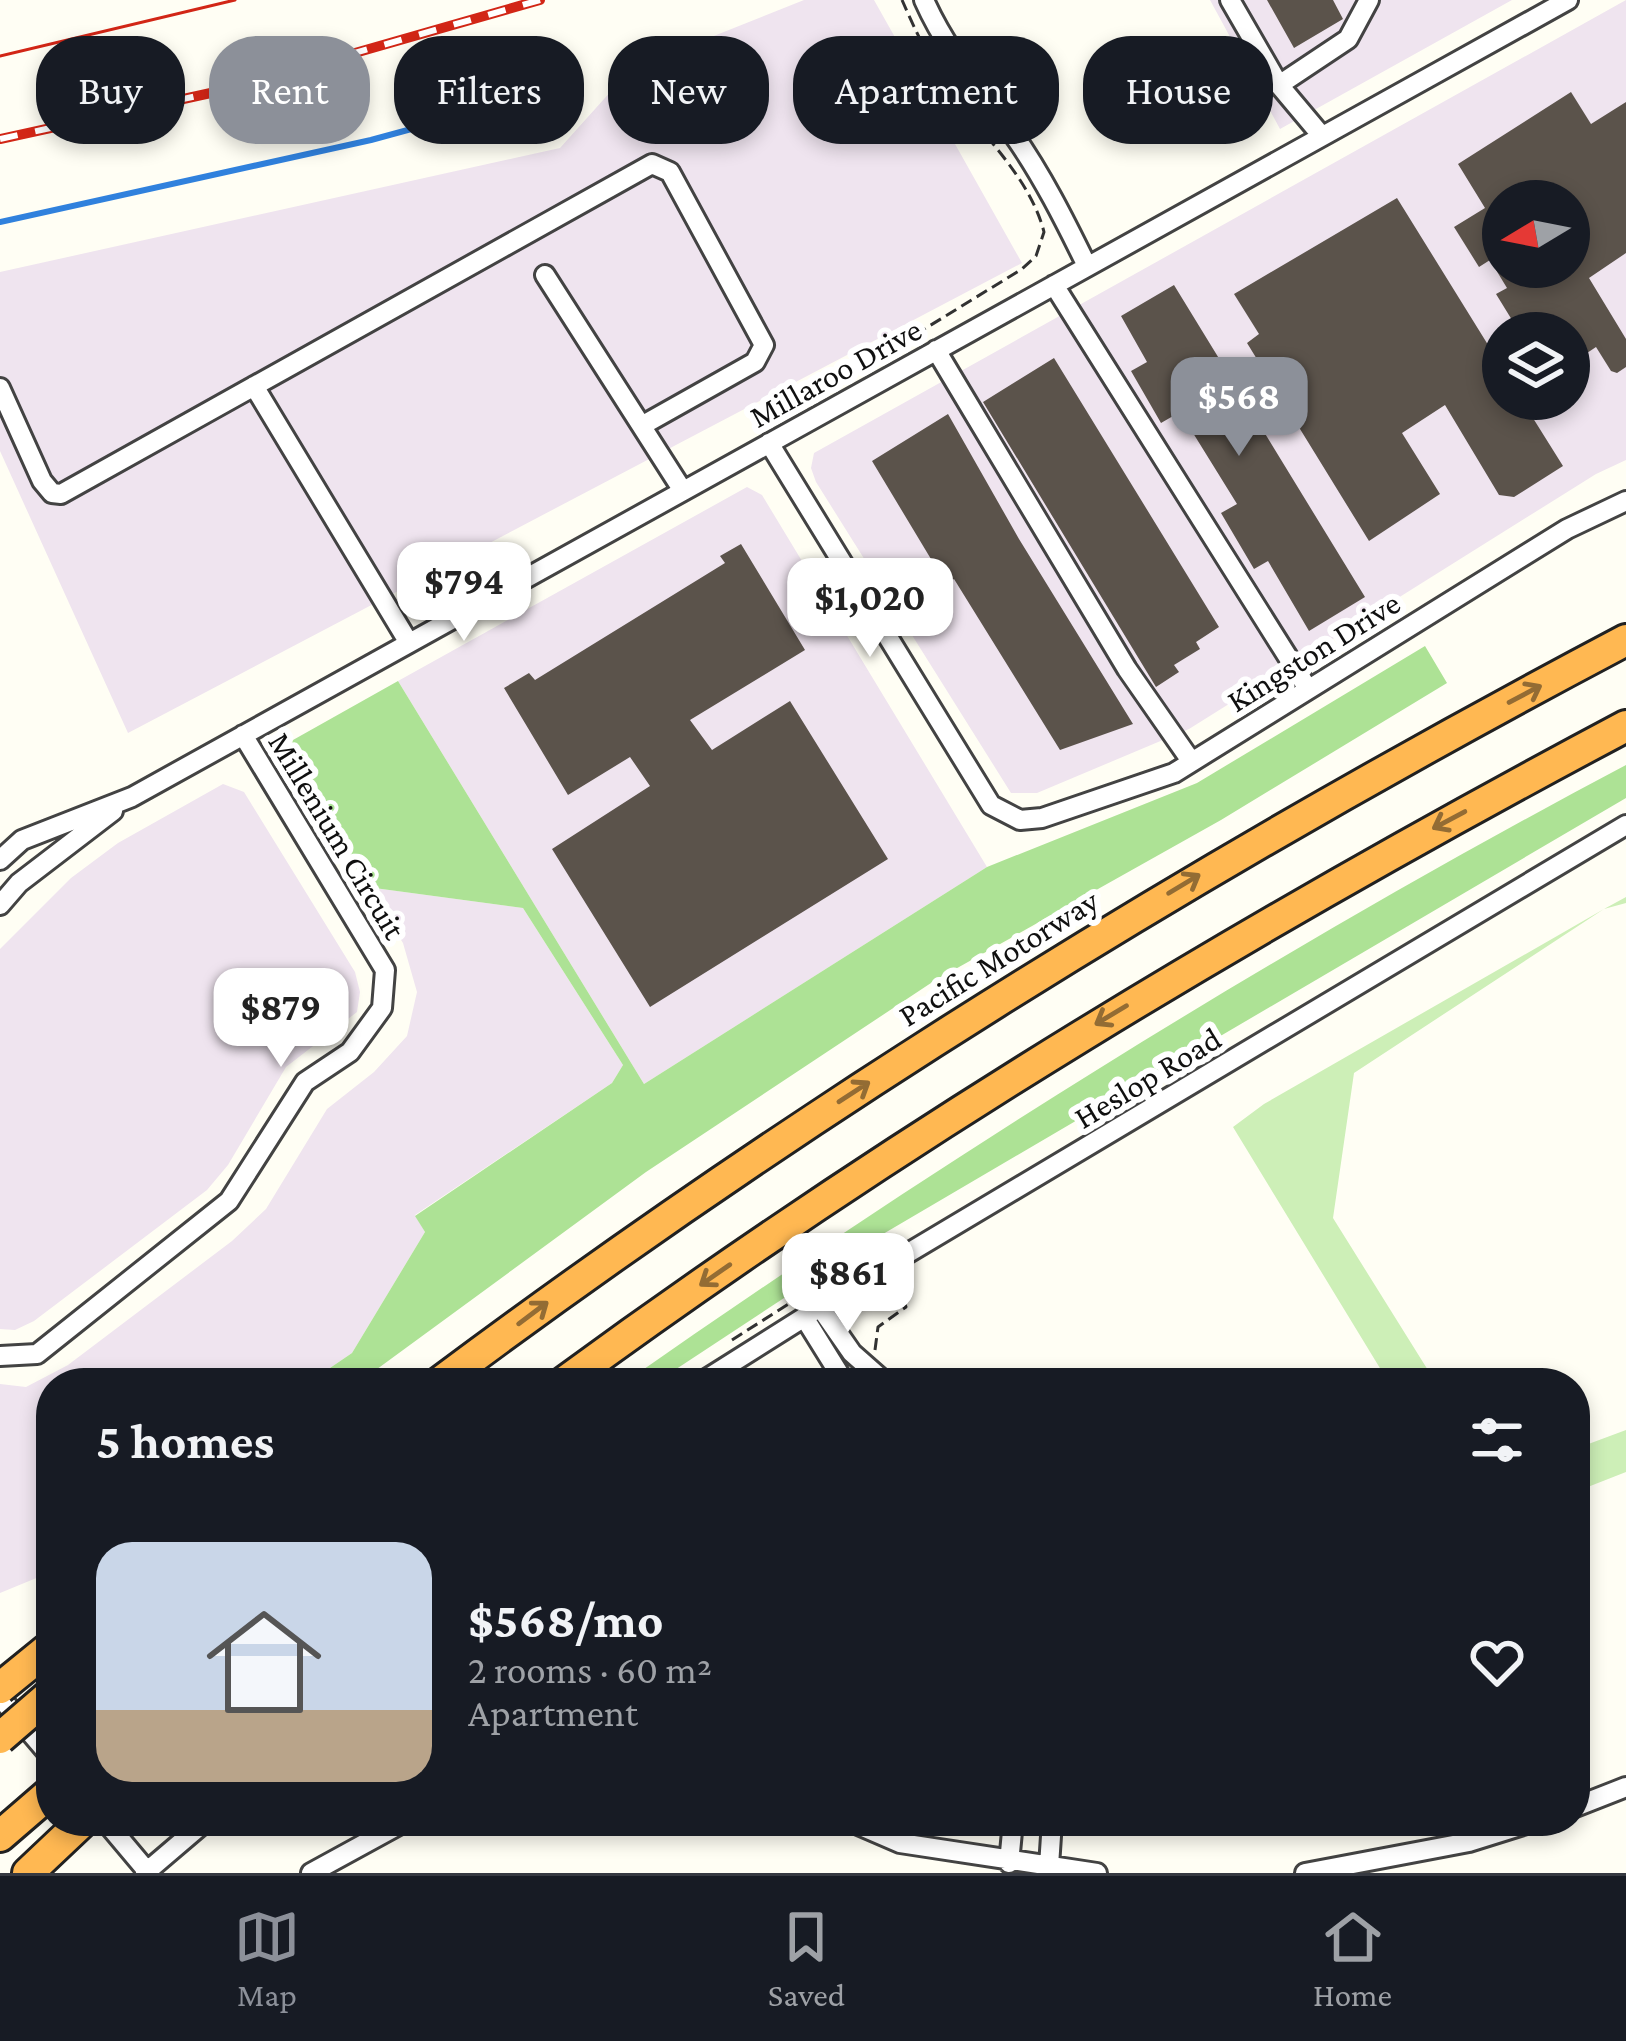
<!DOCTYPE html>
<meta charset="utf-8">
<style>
:root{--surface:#171b24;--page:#20242c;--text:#f1f3f6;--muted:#9ea1a6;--line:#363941;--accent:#8c9099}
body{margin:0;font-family:"Crimson Pro",serif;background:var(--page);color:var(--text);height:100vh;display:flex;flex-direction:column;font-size:45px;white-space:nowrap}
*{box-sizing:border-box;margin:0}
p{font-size:39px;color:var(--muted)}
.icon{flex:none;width:66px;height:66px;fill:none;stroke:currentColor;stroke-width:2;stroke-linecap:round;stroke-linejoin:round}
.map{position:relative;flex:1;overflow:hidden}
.details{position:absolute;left:36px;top:1368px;width:1554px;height:468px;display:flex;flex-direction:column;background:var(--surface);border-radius:48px;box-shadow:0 6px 18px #0003}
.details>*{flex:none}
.banner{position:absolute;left:36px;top:36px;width:1554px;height:108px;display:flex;gap:24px}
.needle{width:78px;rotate:260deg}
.tools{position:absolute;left:1482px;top:180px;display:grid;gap:24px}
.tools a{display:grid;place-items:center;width:108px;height:108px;border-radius:50%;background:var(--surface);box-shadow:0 6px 18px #0003;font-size:60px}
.price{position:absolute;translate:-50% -102px;padding:0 27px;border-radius:24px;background:#fff;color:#222;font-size:39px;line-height:78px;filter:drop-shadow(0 3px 6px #0008)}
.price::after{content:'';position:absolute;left:50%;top:72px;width:36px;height:27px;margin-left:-18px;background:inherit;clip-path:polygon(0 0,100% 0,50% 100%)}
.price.selected{background:var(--accent);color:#fff}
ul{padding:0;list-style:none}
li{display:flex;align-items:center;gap:36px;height:300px;padding:0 60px}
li+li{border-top:3px solid var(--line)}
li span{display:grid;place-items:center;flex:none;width:336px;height:240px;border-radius:36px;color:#555}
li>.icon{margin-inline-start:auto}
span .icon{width:144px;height:144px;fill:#fffc;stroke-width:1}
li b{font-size:51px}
h2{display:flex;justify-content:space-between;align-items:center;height:144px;padding:0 60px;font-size:51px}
.chip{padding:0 42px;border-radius:48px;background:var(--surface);box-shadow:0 6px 18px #0003;font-size:42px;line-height:108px}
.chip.selected{background:var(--accent);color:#fff}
.dock{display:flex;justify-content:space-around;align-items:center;height:168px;border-top:3px solid var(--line);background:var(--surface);font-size:33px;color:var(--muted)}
.dock a{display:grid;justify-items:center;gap:6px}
.dock .selected{color:var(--accent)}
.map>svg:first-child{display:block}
.industrial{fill:#efe4ef;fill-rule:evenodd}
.green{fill:#cdefb7}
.forest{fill:#ade295}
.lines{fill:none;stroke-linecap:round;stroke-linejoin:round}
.stream{stroke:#3081dd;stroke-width:6}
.building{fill:#5b534b;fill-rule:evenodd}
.minor-casing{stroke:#434343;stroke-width:24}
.highway-casing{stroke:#212121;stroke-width:36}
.path{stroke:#323232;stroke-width:3;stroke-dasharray:12 6;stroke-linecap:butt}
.minor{stroke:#fff;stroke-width:18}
.highway{stroke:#ffb852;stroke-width:30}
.tram{stroke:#d22616;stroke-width:3}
.rail-casing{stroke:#d22616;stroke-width:10}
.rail{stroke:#fff;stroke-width:6;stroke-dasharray:18;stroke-linecap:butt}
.highway-bridge-casing{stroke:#212121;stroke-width:36;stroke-linecap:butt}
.highway-bridge{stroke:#ffb852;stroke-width:30}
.oneway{stroke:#936c34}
.labels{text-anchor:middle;stroke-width:12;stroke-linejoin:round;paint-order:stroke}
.street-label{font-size:33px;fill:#101010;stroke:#fff}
</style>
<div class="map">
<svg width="1626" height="1873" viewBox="0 0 1626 1873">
<rect width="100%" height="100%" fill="#fffef4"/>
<path class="industrial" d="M804 0H874L1022 263 128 733 0 451V272L560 148 631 69Z
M1210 0H1512L1280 129Z
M1626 0V460L1596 474 1189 729 1037 793H1011L816 482 811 468 814 453ZM1503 201H1569V267H1503ZM1503 333H1569V399H1503Z
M747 487 762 495 987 867 644 1084 398 681Z
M223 784 244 792 355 972 360 992 357 1012 286 1067 228 1165 207 1190 34 1321 15 1330 0 1329V949L71 878 118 843Z
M367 887 523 908 623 1065 612 1083 415 1215 425 1232 352 1353 308 1383H51V1572L0 1593V1384L26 1387 68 1365 232 1241 266 1209 327 1109 374 1072 407 1036 417 992 403 943Z"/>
<path class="green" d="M1626 897V903L1604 909 1354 1073 1333 1218 1436 1383H1389L1233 1127 1264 1104 1604 909Z
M1626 1430V1472L1575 1492V1449Z"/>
<path class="forest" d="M1425 646 1447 683 1221 820 934 981 646 1172 358 1383H308L352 1353 425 1232 415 1216 612 1083 623 1065 523 908 367 887 289 756 293 740 398 681 644 1084 987 867 1197 783Z
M1626 765V798L866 1244 655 1383H624C950 1155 1275 951 1626 765Z"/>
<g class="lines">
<path class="stream" d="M0 222 371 140 551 91"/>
</g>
<path class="building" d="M1267 0H1333L1343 19 1294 48Z
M1571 92 1591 124 1626 102V253L1589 278 1626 339V367L1617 373 1611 371 1596 347 1569 365V333H1520L1496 294 1507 288 1490 260 1479 267 1454 227 1485 208 1458 164ZM1503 201H1569V267H1503Z
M1397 198 1503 369V399H1521L1563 466 1514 497 1499 495 1445 405 1402 433 1440 494 1369 541 1247 343 1259 334 1234 294Z
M1174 285 1365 597 1309 631 1268 561 1254 569 1221 513 1237 504 1180 412 1161 423 1131 371 1147 362 1121 316Z
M1054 358 1219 627 1196 642 1200 649 1174 665 1179 672 1156 687 983 402Z
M948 414 1019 539 1133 724 1060 750 954 579 946 584 872 461Z
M741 544 805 650 690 720 712 750 790 701 888 859 650 1007 552 849 650 786 630 757 568 795 504 688 529 673 535 680 725 563 720 556Z"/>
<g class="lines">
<g class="minor-casing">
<path id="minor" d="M924 0C947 52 980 88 1013 134 1042 175 1065 221 1087 266
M1230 0 1279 85 1321 135
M1279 85 1348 39 1369 0
M545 275 683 491
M1054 285 1308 689
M936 350 1127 669 1191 761
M254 386 409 643
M0 388 42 481 52 493 61 494 652 164 670 172 764 345 755 362 643 425
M769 443 991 805 1020 820 1042 818 1174 773 1567 529 1626 501
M0 860 22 840 132 797 1568 0
M0 905 19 883 113 811
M820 1307 852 1353 886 1383
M804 1317 845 1383
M0 1356 37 1354 229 1201 305 1082 350 1052 382 1008 385 970 243 735
M700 1383 868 1277 1626 825
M0 1697 51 1757
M1575 1807 1626 1787
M105 1821 147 1871
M849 1821 900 1843 1097 1873
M1009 1863 1013 1821
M1049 1866 1052 1821
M145 1873 206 1821
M311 1873 406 1821
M1305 1873 1469 1842 1536 1821"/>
</g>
<g class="highway-casing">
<path id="highway" d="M439 1383C815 1102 1211 859 1626 640
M563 1383C900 1136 1257 922 1626 726
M0 1836 51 1792
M28 1873 83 1821"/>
</g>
<path class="path" d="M900 344 1022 269 1036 256 1044 232C1031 181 988 140 956 99 933 69 917 34 902 0
M853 1263 876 1249
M732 1340 845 1268
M875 1350 878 1327 906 1307 897 1282
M672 1383 685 1374
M1550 1832 1569 1825"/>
<use href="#minor" class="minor"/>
<use href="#highway" class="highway"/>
<path class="tram" d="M0 56 235 0"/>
<g class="rail-casing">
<path id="rail" d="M0 139 229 89 540 0"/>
</g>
<use href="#rail" class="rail"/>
<g class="highway-bridge-casing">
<path id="highway-bridge" d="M0 1688 48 1649
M0 1738 51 1694"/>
</g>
<use href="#highway-bridge" class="highway-bridge"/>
</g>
<defs><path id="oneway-shaft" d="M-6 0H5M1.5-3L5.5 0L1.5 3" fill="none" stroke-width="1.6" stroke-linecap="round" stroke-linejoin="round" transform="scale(3)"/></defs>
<g class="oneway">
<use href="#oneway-shaft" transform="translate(1525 694) rotate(-28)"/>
<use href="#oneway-shaft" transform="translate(1449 820) rotate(152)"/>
<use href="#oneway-shaft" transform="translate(1184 884) rotate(-31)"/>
<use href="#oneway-shaft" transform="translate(1111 1015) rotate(149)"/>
<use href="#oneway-shaft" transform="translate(854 1092) rotate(-33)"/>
<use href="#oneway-shaft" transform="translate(715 1275) rotate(145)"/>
<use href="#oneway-shaft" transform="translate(533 1313) rotate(-37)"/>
</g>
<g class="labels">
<g class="street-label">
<text transform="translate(835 372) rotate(-29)" y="12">Millaroo Drive</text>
<text transform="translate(1313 651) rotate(-32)" y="12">Kingston Drive</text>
<text transform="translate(338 835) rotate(59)" y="12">Millenium Circuit</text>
<text transform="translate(998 957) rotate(-32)" y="12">Pacific Motorway</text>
<text transform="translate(1147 1077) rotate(-31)" y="12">Heslop Road</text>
</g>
</g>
</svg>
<div class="tools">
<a><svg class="needle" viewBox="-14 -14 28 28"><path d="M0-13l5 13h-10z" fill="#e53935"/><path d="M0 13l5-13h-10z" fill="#9ea1a6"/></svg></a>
<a><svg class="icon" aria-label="layers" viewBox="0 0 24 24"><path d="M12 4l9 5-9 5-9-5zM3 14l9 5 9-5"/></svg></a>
</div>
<b class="price selected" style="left:1239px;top:459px">$568</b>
<b class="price" style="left:464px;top:644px">$794</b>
<b class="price" style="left:870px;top:660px">$1,020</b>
<b class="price" style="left:281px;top:1070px">$879</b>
<b class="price" style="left:848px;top:1335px">$861</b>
<div class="banner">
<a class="chip">Buy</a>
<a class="chip selected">Rent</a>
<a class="chip">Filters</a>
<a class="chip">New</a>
<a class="chip">Apartment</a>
<a class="chip">House</a>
</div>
<section class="details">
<h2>5 homes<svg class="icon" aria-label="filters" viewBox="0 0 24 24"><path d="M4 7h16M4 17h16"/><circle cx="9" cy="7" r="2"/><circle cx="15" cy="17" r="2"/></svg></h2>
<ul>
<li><span style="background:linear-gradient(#c9d6e8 70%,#b9a48a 0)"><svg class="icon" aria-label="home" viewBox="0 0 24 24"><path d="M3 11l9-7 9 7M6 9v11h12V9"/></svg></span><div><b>$568/mo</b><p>2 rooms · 60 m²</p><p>Apartment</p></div><svg class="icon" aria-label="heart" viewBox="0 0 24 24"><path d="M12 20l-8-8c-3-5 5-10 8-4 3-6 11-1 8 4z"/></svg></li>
</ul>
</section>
</div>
<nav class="dock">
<a class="selected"><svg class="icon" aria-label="map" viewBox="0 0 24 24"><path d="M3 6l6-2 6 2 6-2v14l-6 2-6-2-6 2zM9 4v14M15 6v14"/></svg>Map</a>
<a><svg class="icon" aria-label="saved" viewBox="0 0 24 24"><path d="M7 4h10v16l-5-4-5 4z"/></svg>Saved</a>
<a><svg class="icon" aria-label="home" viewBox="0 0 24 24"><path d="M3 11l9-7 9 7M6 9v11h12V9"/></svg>Home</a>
</nav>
